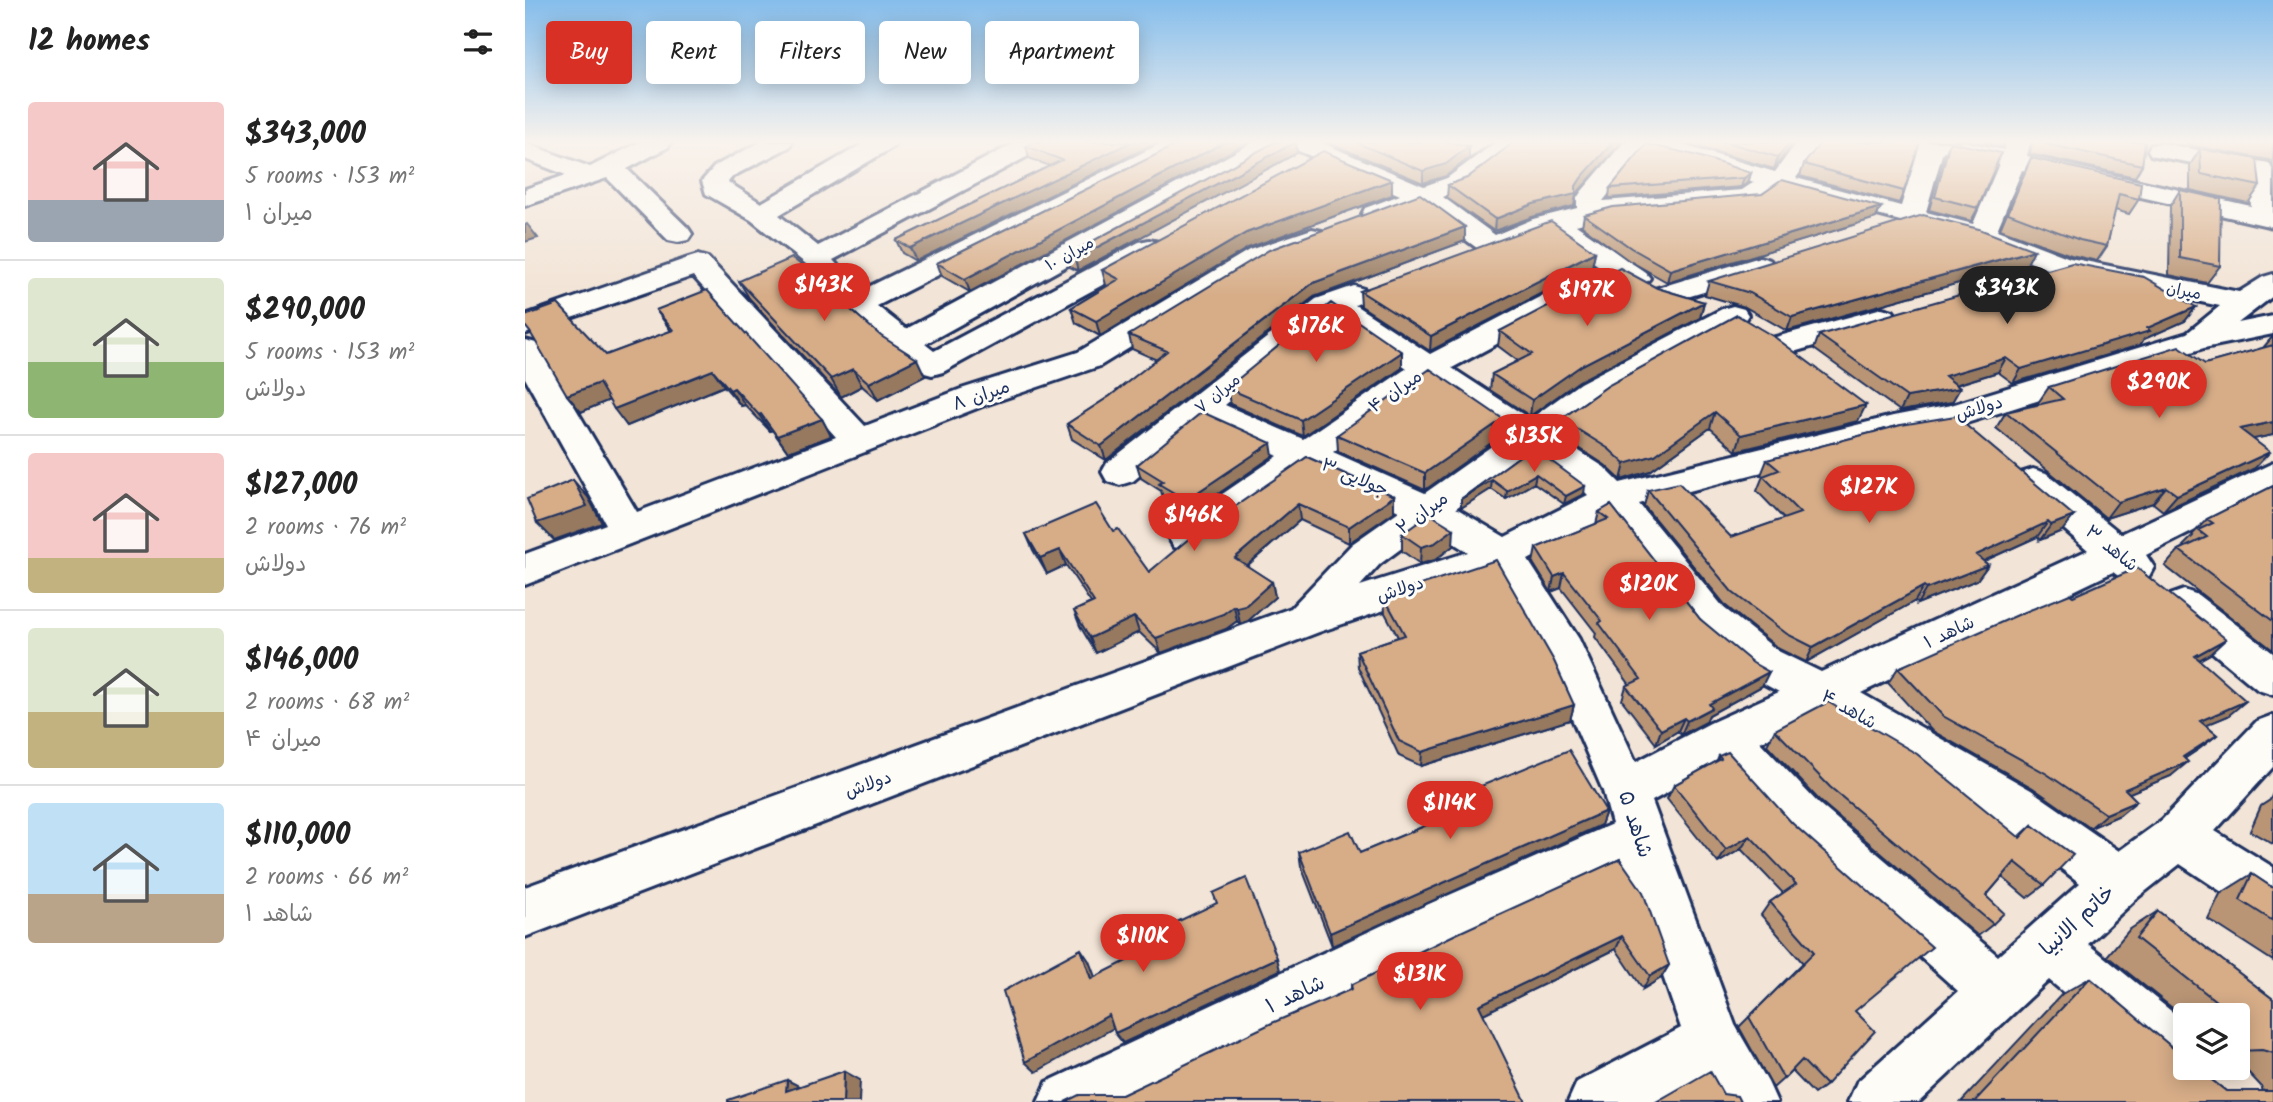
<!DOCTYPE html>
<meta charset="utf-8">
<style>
:root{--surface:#fff;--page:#f2f2f2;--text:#222;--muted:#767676;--line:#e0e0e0;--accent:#d93025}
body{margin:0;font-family:Kalam,"Playpen Sans Arabic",sans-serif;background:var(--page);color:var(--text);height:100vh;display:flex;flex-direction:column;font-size:26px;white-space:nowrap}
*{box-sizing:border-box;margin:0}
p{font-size:23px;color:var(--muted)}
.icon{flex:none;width:38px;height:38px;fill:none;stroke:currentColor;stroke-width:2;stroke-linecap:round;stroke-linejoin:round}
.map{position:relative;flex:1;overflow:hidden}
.panel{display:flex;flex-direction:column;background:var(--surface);width:525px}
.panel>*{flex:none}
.banner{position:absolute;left:21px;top:21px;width:665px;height:63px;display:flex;gap:14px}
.buttons{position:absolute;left:1648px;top:1003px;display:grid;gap:14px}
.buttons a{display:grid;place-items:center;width:77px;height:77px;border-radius:7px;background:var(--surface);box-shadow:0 4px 18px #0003;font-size:35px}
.price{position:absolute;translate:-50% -60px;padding:0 16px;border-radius:24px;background:var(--accent);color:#fff;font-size:23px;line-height:46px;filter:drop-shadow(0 2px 4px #0008)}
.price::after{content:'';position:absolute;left:50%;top:42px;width:21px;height:16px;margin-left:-10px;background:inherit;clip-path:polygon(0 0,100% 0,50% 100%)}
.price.current{background:#222;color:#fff}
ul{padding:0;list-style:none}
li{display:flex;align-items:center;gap:21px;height:175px;padding:0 28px}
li+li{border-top:2px solid var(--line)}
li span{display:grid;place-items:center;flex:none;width:196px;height:140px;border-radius:7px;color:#555}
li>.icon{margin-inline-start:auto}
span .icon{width:84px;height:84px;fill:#fffc;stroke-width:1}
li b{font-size:30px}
h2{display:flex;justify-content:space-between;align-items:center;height:84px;padding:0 28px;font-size:30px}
.tag{padding:0 24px;border-radius:7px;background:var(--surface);box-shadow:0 4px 18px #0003;font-size:24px;line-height:63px}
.tag.current{background:var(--accent);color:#fff}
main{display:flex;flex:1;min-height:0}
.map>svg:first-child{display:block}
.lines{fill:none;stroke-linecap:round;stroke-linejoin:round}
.minor-casing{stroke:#1b2f5e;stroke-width:6}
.minor{fill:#fdfcf7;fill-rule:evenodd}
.wall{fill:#b99575;stroke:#1b2f5e;stroke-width:2}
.shaded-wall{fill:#96795f;stroke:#1b2f5e;stroke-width:2}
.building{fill:#d7ad88;stroke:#1b2f5e;stroke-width:2}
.labels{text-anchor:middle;stroke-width:6;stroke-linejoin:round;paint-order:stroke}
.far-street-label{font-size:16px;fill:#1b2f5e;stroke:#fdfcf7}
.street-label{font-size:18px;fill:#1b2f5e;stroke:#fdfcf7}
.near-street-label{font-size:21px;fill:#1b2f5e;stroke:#fdfcf7}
</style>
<main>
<section class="panel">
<h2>12 homes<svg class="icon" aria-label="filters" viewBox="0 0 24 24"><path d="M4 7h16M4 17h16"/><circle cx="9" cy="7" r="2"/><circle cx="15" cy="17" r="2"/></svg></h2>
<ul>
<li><span style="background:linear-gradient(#f6c9c9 70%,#9aa5b1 0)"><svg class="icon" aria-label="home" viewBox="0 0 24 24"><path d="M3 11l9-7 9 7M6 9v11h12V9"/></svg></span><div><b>$343,000</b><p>5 rooms · 153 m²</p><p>میران ۱</p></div></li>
<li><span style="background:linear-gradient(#dfe7d0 60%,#8fb573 0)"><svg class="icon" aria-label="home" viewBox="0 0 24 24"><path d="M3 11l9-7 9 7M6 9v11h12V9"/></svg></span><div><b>$290,000</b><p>5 rooms · 153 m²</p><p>دولاش</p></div></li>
<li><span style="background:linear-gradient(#f6c9c9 75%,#c2b280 0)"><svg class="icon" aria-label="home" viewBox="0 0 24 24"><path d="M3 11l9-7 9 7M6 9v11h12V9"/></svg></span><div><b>$127,000</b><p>2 rooms · 76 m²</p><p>دولاش</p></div></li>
<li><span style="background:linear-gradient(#dfe7d0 60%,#c2b280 0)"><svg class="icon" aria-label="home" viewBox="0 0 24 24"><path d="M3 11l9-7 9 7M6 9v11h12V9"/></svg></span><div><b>$146,000</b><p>2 rooms · 68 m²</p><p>میران ۴</p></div></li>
<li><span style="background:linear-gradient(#bfe0f5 65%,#b9a48a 0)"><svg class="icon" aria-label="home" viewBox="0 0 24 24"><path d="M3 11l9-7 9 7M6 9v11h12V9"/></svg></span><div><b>$110,000</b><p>2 rooms · 66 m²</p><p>شاهد ۱</p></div></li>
</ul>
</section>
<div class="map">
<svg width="1748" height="1102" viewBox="0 0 1748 1102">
<rect width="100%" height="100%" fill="#f2e4d6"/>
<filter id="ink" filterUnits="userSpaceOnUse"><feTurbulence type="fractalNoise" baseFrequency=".0143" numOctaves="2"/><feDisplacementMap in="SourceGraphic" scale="14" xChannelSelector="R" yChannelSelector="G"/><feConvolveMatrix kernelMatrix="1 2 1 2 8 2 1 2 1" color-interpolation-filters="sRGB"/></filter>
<g filter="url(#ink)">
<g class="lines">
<g class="minor-casing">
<path id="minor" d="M115 142H146L143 147 102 169 163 228 167 234 163 240 153 242 143 240 82 178 0 206V189L41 175 0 159V143L65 167Z
M236 142H267L264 147 208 176 203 182 236 203 341 142H371L368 147 254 215 293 246 492 142H523L520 147 308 260 335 291 639 142H670L667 147 352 306 381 329 729 142H760L757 147 400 344 409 351 614 242 624 240 634 242 638 248 634 254 418 372 407 375 396 372 366 351 320 311 281 264 226 220 181 194 177 181 190 166Z
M762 142H795L899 186 922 178 971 142H999L940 188 918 197 970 235 1008 219 1052 208V198L1056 192 1099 142H1147L1250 172 1272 142H1297L1271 178 1376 206 1396 142H1442L1479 150 1481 142H1505L1502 156 1726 206 1723 173 1635 157 1626 155 1623 150 1626 145 1635 143 1744 163 1748 171V227L1497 170 1472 230 1545 258 1714 292 1738 277 1748 274V296L1713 323 1748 316V334L1679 348 1429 427 1368 438 1114 504 1199 608 1253 651 1296 672 1563 550 1495 491 1490 482 1495 473 1508 469 1521 473 1596 534 1748 463V491L1621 555 1629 567 1623 578C1609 582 1600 582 1588 572L1336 693 1506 790 1594 851 1637 820 1732 721 1748 715V767L1690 831 1748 867V921L1730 914 1655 864 1612 898 1563 944 1661 1023V1068H1685L1681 1079 1661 1087 1641 1079 1524 980 1394 1102H1323L1332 1082 1433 991 1259 835 1196 763 1127 801 1210 1025 1243 1082 1252 1102H1191L1177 1077 1130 1102H1043L1052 1082 1156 1028 1100 866 926 946 604 1102H513L522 1082 890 910 1087 824 1078 791 1021 658 970 573 794 632 0 937V887L766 608 827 544 874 511 783 470 675 547 662 551 649 547 643 537 649 527 753 456 679 422 608 481 595 485 582 481 577 472 582 463 791 299 829 286 839 289 844 295 839 301 830 305 905 354 1074 266 1025 232 979 247 976 251 966 253 956 251 895 206C878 212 859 224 840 220L837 214 840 208 875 195 765 147ZM1118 150 1168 162 1229 182 1217 190 1078 201ZM1418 151 1474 164 1448 224 1401 212ZM1253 189 1448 240 1528 271 1695 306 1662 333 1426 405 1368 416 1095 483 1079 467 1029 435 1079 399 1219 321 1223 315 1219 309 1208 306 1197 309 1055 383 1005 419 927 368 1093 279 1110 287 1120 284 1125 278 1120 272 1051 225 1085 216 1223 205 1232 203ZM807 316 882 368 778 439 700 405ZM904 383 981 436 900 493 808 452ZM1006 452 1053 485 1063 495 980 537 931 508ZM1083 517 1171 632 1223 675 1254 692 1185 723 1111 762 1054 639 1003 560ZM904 528 943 552 835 586 855 564ZM1294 714 1472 820 1555 883 1473 956 1293 803 1235 742Z
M787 229 797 231 801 237 797 243 744 262 575 366 460 405 0 585V554L81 524 0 378V340L11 343 16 350 112 512 311 437 168 276 0 334V315L163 258 173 255 183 258 340 426 436 389 553 352 724 250Z
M1235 257 1245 260 1249 266 1245 272 1139 304 1129 301 1124 295 1129 289Z
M1357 308 1368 311 1372 317 1368 323 1258 355 1247 352 1242 345 1247 338Z
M1659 590 1673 595 1748 653V695L1733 690 1645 617 1639 606 1645 595Z"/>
</g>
<use href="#minor" class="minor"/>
</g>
<path class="wall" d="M633 142 391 261 377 253 371 240 525 166 504 158 501 146Z
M657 142 445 292 417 276 412 263Z
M771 142 772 153 553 271 545 267 542 255Z
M802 142H921L944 146V158L921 176 898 183Z
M1157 142H1269L1249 169Z
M1425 142 1453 208 1446 221 1404 210 1420 154Z
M1455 142H1480L1477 147Z
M1507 142H1620L1617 165 1610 177 1505 154Z
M1662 142H1748V166L1744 160 1662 145Z
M1675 149 1735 186 1723 203 1665 190V165Z
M1506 158 1614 199 1604 214 1590 210 1582 246 1572 261 1546 255 1475 229 1499 173Z
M1279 164 1379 191 1374 203 1275 176Z
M1226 173 1223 183 1216 187 1084 198 1085 188Z
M942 178 1054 191 1051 195 1049 206 1007 217 969 231 922 198 923 185Z
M1655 190 1695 266 1682 283 1644 275 1645 206Z
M867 195 723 248 575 336 551 323 546 308 582 286 581 285 577 270Z
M1356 207 1351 218 1142 282 1103 260 1057 226 1059 215Z
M940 227V241L789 297 581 460 547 439 542 424 585 396 632 360 607 349 604 335Z
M1070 252 1067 267 905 351 836 306 835 291Z
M1502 264 1262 331 1220 307 1180 295 1184 281Z
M214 281 310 296 400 376 353 400 337 386 316 397 224 298Z
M1132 288 1179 302 1175 318 1054 381 1005 416 965 390 967 374 993 361 973 346 975 331Z
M1671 307 1660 321 1619 339 1615 345 1488 383 1473 372 1431 385 1427 402 1375 411 1289 349 1294 335Z
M131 310 297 419 306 436 263 452 247 430 245 431 220 405 216 406 199 386 102 426 84 400 56 412 42 395 81 355 146 331Z
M1748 336V435L1728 439 1730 468 1638 511 1628 503 1581 518 1471 428 1481 412 1514 404 1513 403 1524 387 1680 364 1738 348Z
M877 368 778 436 705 404 702 388Z
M1084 385 1333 421 1211 451 1185 428 1125 471 1096 480 1080 465 1034 435 1036 419Z
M978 419 976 436 900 490 813 451 812 435Z
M1376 425 1537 531 1515 540 1512 537 1459 561 1463 565 1452 580 1392 604 1390 601 1281 662 1254 649 1201 606 1119 506 1123 490 1206 537 1259 519 1232 491 1238 476 1236 475 1242 460Z
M1007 447 1059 494 1039 504 1009 483 981 499 966 489 936 508V499Z
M748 456 664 514 638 497 636 491 616 478 612 465Z
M782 457 869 496V512L824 543 775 520 722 566 747 582 750 597 723 621 715 624 712 621 701 629 636 653 614 632 571 653 555 626 549 611 566 603 541 565 522 574 508 550 501 534 588 531 624 572Z
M1748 486V650L1640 566 1654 550 1660 547 1658 546 1668 536 1667 535 1682 519Z
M1086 505 1175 619 1237 686 1184 715 1181 722 1156 735 1153 731 1131 744 1097 700 1101 686 1105 685 1070 637 1071 633 1036 588 1026 592 1008 563 1011 548 1071 524 1074 512Z
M877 534 928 546 910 560 895 564 877 551Z
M1548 596 1685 654 1674 660 1703 716 1680 725 1692 735 1674 749 1659 759 1646 776 1604 793 1595 815 1565 828 1508 788 1406 730 1363 683 1373 668Z
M859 597 1049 705 1045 720 896 766 874 756 833 667 832 651 873 637 860 613Z
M1250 730 1494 837 1507 825 1519 885 1502 898 1477 877 1461 896 1468 924 1453 936 1295 801 1242 745Z
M1194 756 1267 823 1330 1011 1301 1085 1289 1094 1267 1071 1248 1088 1214 1027 1278 963 1236 915 1245 902 1258 893 1216 849 1193 863 1142 799 1149 785 1192 761Z
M1748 793V844L1725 831 1736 806 1745 800Z
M929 797 1081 811 1076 825 807 946 776 866 774 852 835 853 928 814 927 812Z
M1095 859 1144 965 1136 978 1118 989 1091 949 958 1014 597 1095 826 989V985Z
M1727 874 1748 888V961L1683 919 1695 894Z
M1633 911 1748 999V1102H1436L1537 994 1565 978 1659 1058H1661V1068L1683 1077 1701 1091H1738L1736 1086 1720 1069 1713 1067V1015H1661V1019L1582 956 1604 930Z"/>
<path class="shaded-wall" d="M606 142H633L391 261 385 248Z
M700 142H724L445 292 440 279Z
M771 142 772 153 553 271 550 259Z
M1088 142H1097L1054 191 1051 195 1049 206 1007 217 969 231 970 219 1008 204 1051 186 1056 178Z
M1264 142H1269L1249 169 1253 157Z
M944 146V158L921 176 898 183V171Z
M1226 173 1223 183 1216 187 1219 178Z
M867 180V195L723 248 575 336 571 321 721 233Z
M1356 207 1351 218 1142 282 1145 270Z
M2 224 13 238 0 242V225Z
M940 227V241L789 297 581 460 576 446 788 283Z
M1509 250 1502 264 1262 331 1267 317Z
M1070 252 1067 267 905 351 906 336Z
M1179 302 1175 318 1054 381 1005 416 1007 400 1057 365Z
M1671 307 1660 321 1619 339 1615 345 1488 383 1496 369 1622 328Z
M877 352V368L778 436 776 420Z
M1481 358 1473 372 1413 390 1420 376Z
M392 359 400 376 353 400 344 383Z
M328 369 337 386 316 397 306 379Z
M188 370 199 386 102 426 89 409Z
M74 383 87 399 56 412 42 395Z
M209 388 220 405 216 406 205 390Z
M1435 388 1427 402 1375 411 1382 397Z
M1341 405 1333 421 1211 451 1216 435Z
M1190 412 1185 428 1125 471 1096 480 1100 464Z
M236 414 247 430 245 431 234 415Z
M297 419 306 436 263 452 252 436Z
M978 419 976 436 900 490V473Z
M1748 422V435L1701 445 1715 429Z
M746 443 748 456 664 514 661 500Z
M1745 452 1730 468 1638 511 1652 495Z
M1011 474 1009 483 981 499 982 491Z
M48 480 63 497 77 523 29 540 12 523Z
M967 480 966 489 936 508V499Z
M1060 486 1059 494 1039 504 1041 496Z
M1641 487 1628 503 1581 518 1593 502Z
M869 496V512L824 543V527Z
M773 504 775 520 713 573 710 558Z
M1549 516 1537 531 1515 540 1526 525Z
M1523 522 1512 537 1441 569 1451 555Z
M929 529 928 546 910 560 895 564 896 547Z
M535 550 541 565 522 574 515 558Z
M1463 565 1452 580 1392 604 1401 589Z
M1039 573 1036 588 1026 592 1029 577Z
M747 582 750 597 723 621 715 624 712 608Z
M1399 586 1390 601 1281 662 1288 647Z
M709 606 712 621 701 629 636 653 631 638Z
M609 617 614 632 571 653 565 638Z
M1701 639 1685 654 1654 671 1670 656Z
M1244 672 1237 686 1184 715 1181 722 1156 735 1162 721 1184 704Z
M1721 701 1703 716 1658 735 1675 721Z
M1049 705 1045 720 896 766 897 752Z
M1159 718 1153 731 1131 744 1136 730Z
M1692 735 1674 749 1641 771 1658 757Z
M1663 762 1646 776 1583 802 1600 789Z
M1612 801 1595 815 1565 828 1581 814Z
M1081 811 1076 825 807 946 805 933Z
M1225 836 1216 849 1193 863 1201 850Z
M1097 936 1091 949 952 1017 954 1005Z
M556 949 564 961 575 990 566 979Z
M752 958 755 970 598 1043 590 1033Z
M1144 965 1136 978 1118 989 1125 976Z
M584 1015 592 1026 511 1072 500 1062Z
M319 1071 335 1080 334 1102H318Z
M262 1080 280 1089 261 1091Z"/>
<path class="building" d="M508 142H606L385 248 371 240 537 160 501 146Z
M657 142H700L440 279 412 263Z
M750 142H771L550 259 542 255Z
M830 142H921L944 146 921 164 898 171Z
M989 142H1088L1056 178 1051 186V194L1008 204 970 219 923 185 942 178Z
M1201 142H1264L1253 157Z
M1296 142H1395L1379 191 1279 164Z
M1425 142 1476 153 1453 208 1410 197Z
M1512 142H1620L1617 165Z
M1121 144 1170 155 1226 173 1219 178 1085 188Z
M1675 149 1732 159 1735 186 1676 174Z
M798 151 867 180 721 233 571 321 546 308 594 279 577 270Z
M1506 158 1616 183 1614 199 1594 194 1582 246 1555 240 1483 213Z
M1257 180 1356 207 1145 270 1106 248 1059 215 1088 207 1237 194Z
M1655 190 1696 199 1695 266 1655 258Z
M895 194 940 227 788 283 576 446 542 424 585 396 642 351 604 335 744 250Z
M1398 215 1454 229 1509 250 1267 317 1225 293 1184 281Z
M1026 221 1070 252 906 336 835 291Z
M267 258 296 280 310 296 356 336 392 359 344 383 328 369 306 379 214 281Z
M1547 263 1619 277 1671 307 1622 328 1625 331 1496 369 1481 358 1420 376 1435 388 1382 397 1294 335Z
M1095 268 1132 288 1179 302 1057 365 1007 400 967 374 1007 354 975 331Z
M182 290 297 419 252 436 236 414 234 415 209 388 205 390 188 370 89 409 74 383 42 395 5 332 0 326V316L33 304 81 355 148 330 131 310Z
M806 303 877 352 776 420 702 388Z
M1212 315 1251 338 1341 405 1216 435 1190 412 1130 455 1100 464 1084 449 1036 419 1084 385Z
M1748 345V422L1715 429 1745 452 1652 495 1641 487 1593 502 1481 412 1538 399 1524 387 1654 346 1680 364Z
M905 369 978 419 900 473 812 435Z
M677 412 746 443 661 500 634 484 638 481 612 465Z
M1430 416 1549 516 1526 525 1523 522 1451 555 1463 565 1401 589 1399 586 1288 647 1262 634 1207 592 1123 490 1154 483 1206 537 1275 513 1238 476 1254 470 1242 460 1376 425Z
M1007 447 1060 486 1041 496 1011 474 982 491 967 480 936 499Z
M782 457 869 496 824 527 773 504 710 558 747 582 720 606 712 608 709 606 698 614 631 638 609 617 565 638 549 611 569 602 535 550 515 558 501 534 571 504 588 531 593 529 624 572 667 536Z
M48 480 62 506 12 523 2 499Z
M1748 486V621L1654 550 1682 537 1673 530 1688 523 1682 519Z
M1086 505 1175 619 1228 663 1244 672 1184 704 1187 708 1162 721 1159 718 1136 730 1101 686 1116 679 1074 623 1077 621 1039 573 1029 577 1011 548 1083 519 1074 512Z
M905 514 929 529 910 543 896 547 877 534Z
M971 560 1029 661 1049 705 897 752 874 741 832 651 880 635 859 597Z
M1612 568 1701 639 1670 656 1721 701 1675 721 1692 735 1658 757 1663 762 1600 789 1612 801 1581 814 1522 774 1418 716 1373 668 1495 614 1545 594 1548 596Z
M1303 702 1392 754 1495 838 1507 825 1548 855 1519 885 1490 862 1461 896 1479 913 1468 924 1305 787 1250 730Z
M1044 750 1081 811 805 933 774 852 825 831 835 853 936 811 929 797Z
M1203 752 1267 823 1407 947 1330 1011 1350 1031 1301 1085 1277 1060 1259 1079 1224 1017 1289 952 1245 902 1271 884 1225 836 1201 850 1149 785 1196 759 1194 756Z
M1095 859 1118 892 1144 965 1125 976 1097 936 954 1005 1001 1102H540L554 1095H597L747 1023 827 989 826 985 929 935Z
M1727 874 1748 888V921L1715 900Z
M721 878 752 958 590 1033 584 1015 500 1062 478 991 556 949 566 979 625 949 620 937 692 903 688 893Z
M1633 911 1748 999V1053L1737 1050 1713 1051V1015H1696V1005L1611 938Z
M1565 978 1661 1059V1068H1677L1683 1077 1701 1091H1748V1102H1449Z
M319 1071 318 1102H203V1100L262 1080 261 1091Z
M1185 1071 1198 1094 1212 1096 1215 1102H1131Z"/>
</g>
<linearGradient id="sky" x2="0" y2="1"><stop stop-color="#85bdeb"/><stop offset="0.48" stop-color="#f9f3ed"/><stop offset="1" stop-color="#f9f3ed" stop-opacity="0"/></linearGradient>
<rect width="1748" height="296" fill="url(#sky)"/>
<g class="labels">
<g class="far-street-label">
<text transform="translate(544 253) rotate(-29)" y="6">میران ۱۰</text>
<text transform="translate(1659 290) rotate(11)" y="6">میران</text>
<text transform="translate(692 393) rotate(-39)" y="6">میران ۷</text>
</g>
<g class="street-label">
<text transform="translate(870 391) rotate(-35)" y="6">میران ۴</text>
<text transform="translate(456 395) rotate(-19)" y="6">میران ۸</text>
<text transform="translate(1454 408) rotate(-17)" y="6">دولاش</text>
<text transform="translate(830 477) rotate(23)" y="6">جولایی ۳</text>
<text transform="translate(897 513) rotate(-36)" y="6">میران ۲</text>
<text transform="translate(1587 548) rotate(39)" y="6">شاهد ۳</text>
<text transform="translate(875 589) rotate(-18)" y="6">دولاش</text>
<text transform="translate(1424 632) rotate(-25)" y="6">شاهد ۱</text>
<text transform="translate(1324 709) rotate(30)" y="6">شاهد ۴</text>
<text transform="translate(343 784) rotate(-20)" y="6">دولاش</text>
</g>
<g class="near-street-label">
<text transform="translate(1111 824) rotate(72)" y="7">شاهد ۵</text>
<text transform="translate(1552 920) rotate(-43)" y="7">خاتم الانبیا</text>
<text transform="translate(770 994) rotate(-25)" y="7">شاهد ۱</text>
</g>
</g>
</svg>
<div class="buttons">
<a><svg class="icon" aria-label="layers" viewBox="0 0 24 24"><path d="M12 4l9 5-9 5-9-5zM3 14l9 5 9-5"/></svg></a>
</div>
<b class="price" style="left:299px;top:323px">$143K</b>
<b class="price current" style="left:1482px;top:326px">$343K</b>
<b class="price" style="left:1062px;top:328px">$197K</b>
<b class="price" style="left:791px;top:364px">$176K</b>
<b class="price" style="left:1634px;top:420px">$290K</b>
<b class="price" style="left:1009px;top:474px">$135K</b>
<b class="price" style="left:1344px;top:525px">$127K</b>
<b class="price" style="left:669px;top:553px">$146K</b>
<b class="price" style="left:1124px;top:622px">$120K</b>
<b class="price" style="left:925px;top:841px">$114K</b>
<b class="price" style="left:618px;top:974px">$110K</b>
<b class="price" style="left:895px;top:1012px">$131K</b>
<div class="banner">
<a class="tag current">Buy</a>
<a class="tag">Rent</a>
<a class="tag">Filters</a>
<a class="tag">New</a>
<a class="tag">Apartment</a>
</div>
</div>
</main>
